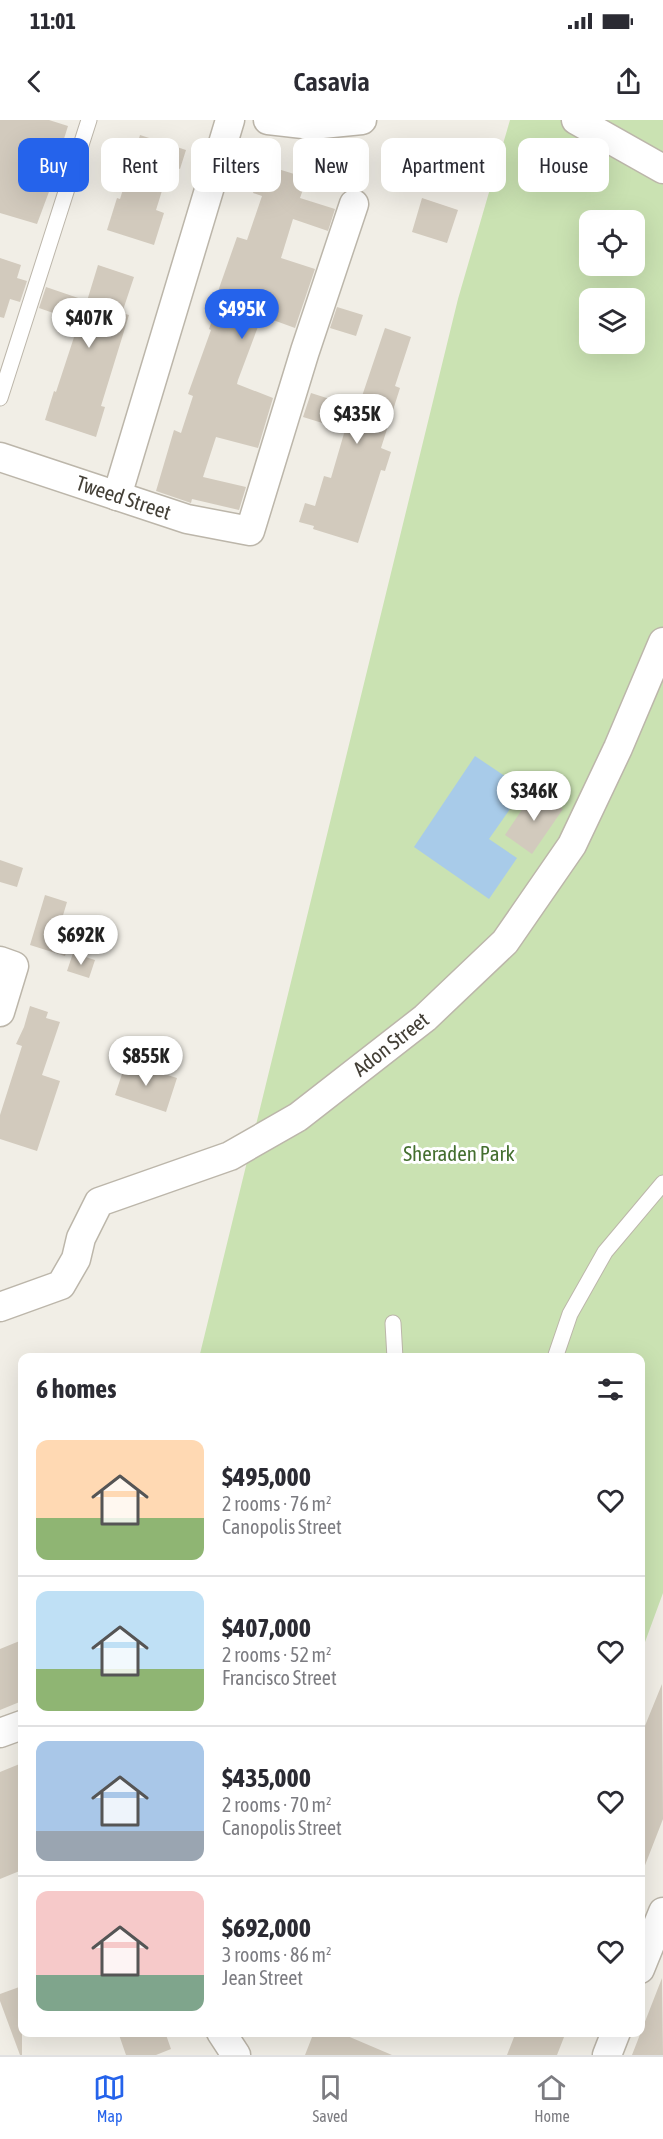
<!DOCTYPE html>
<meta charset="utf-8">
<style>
:root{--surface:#fff;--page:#f7f7f7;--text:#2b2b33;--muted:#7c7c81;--line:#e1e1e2;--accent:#2563eb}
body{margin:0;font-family:"Asap Condensed",sans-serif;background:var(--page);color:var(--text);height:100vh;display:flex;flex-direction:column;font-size:22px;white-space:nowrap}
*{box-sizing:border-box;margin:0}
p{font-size:20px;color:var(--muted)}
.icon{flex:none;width:33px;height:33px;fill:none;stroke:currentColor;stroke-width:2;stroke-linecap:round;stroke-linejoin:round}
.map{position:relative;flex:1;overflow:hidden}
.sheet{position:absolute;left:18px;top:1233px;width:627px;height:684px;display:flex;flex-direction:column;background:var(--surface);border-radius:12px;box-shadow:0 6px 24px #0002}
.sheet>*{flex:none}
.top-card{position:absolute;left:18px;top:18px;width:627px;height:54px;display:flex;gap:12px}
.buttons{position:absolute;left:579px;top:90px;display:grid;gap:12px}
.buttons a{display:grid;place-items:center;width:66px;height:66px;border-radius:12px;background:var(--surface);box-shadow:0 6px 24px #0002;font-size:30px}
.price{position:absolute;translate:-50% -51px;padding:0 14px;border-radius:21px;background:#fff;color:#222;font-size:20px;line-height:39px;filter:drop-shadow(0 2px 3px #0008)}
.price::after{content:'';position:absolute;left:50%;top:36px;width:18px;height:14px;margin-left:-9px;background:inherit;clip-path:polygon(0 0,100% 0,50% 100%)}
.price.active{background:var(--accent);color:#fff}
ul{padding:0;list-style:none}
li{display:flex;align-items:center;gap:18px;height:150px;padding:0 18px}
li+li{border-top:2px solid var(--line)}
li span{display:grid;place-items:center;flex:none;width:168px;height:120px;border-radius:12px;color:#555}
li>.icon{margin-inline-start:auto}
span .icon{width:72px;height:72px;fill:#fffc;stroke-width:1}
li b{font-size:26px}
h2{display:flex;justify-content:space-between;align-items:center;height:72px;padding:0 18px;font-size:26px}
.pill{padding:0 21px;border-radius:12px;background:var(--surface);box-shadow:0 6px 24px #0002;font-size:21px;line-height:54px}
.pill.active{background:var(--accent);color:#fff}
.status{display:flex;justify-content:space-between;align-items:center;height:42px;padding:0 30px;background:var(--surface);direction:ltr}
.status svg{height:16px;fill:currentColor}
header{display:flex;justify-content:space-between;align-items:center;height:78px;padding:0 18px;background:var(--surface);font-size:27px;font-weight:600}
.tab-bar{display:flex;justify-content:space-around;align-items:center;height:84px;border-top:2px solid var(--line);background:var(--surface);font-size:16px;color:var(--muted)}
.tab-bar a{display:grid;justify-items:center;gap:3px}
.tab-bar .active{color:var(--accent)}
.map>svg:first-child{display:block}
.green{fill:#cae2b2;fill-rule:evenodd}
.water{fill:#a8cbe9}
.building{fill:#d2cabd}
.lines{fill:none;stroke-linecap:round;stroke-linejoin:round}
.service-casing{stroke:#bcb6aa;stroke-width:17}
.minor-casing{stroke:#bcb6aa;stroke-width:31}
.service{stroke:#fff;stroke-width:15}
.minor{stroke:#fff;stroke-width:28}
.labels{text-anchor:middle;stroke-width:6;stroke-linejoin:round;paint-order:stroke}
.street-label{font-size:21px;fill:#433f36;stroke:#fff}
.park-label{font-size:21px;fill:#446f2f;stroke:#fff}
</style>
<div class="status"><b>11:01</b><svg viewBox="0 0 49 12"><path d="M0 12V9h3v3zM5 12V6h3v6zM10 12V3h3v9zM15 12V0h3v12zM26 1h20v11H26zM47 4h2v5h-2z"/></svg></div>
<header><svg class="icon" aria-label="back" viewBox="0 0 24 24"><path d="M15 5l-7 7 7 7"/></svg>Casavia<svg class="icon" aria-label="share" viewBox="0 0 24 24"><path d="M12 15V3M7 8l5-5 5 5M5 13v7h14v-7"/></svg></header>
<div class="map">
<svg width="663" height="1935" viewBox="0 0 663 1935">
<rect width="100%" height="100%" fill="#f1eee6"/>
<path class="green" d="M510 0H663V1473L641 1533 640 1238H199L458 179ZM590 100H634V146H590ZM590 178H634V224H590Z"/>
<path class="water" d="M475 636 524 669 489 719 517 738 489 779 414 727Z"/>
<path class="building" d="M0 0H49L68 6 51 60 53 61 37 104 0 93Z
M140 15 186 30 180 49 170 45 156 90 164 93 154 125 107 110 117 78 120 79Z
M262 44 307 58 300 78 335 89 328 111 293 99 281 138 315 149 295 208 262 196 238 260 237 264 273 278 258 328 216 317 203 357 246 367 239 390 192 379 191 383 156 371 174 310 181 313 193 276 188 274 211 210 209 209 220 178 216 177 237 117 247 120 262 76 253 73Z
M422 78 458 90 447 123 412 112Z
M0 138 21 145 17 158 27 161 20 182 10 179 4 198 0 197Z
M98 145 134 157 122 193 129 195 101 286 105 287 96 317 45 300 54 271 56 272 79 202 39 188 46 167 87 181Z
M337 187 363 195 356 216 330 208Z
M385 208 411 217 395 266 400 268 381 328 391 332 385 351 381 350 358 423 313 409 314 406 299 402 305 383 315 386 324 356 331 358 345 310 303 297 311 273 358 288Z
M535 670 563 689 532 734 505 715Z
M0 740 23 748 17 767 0 762Z
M45 775 67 782 61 802 74 806 65 836 30 825Z
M73 833 95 840 89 858 67 851Z
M30 886 48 892 46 898 60 902 42 955 60 961 37 1031 0 1019V995L22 926 16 924 24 907Z
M126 942 177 958 166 992 115 975Z
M22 1520V1581L0 1590V1529Z
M662 1564 663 1699 642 1753 640 1618Z
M22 1643V1750L0 1759V1652Z
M662 1858 663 1935H632Z
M22 1866V1935H20L0 1881V1874Z
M118 1912H165L171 1929 156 1935H126Z
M314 1912H338L392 1935H305Z
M516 1912H566L557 1935H507Z"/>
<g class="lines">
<g class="service-casing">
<path id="service" d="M0 278 89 0
M393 1203 395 1238
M555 1238 570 1194 605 1132 663 1063"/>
</g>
<g class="minor-casing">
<g id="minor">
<path d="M268 0 312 5 362 0"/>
<path d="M576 0 663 49"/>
<path id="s1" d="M0 337 187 399 250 411 305 231 354 84"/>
<path d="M117 376 230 0"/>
<path d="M0 841 14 846 0 892"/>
<path id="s2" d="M0 1187 61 1165 76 1139 81 1118 99 1082 230 1036 298 997 425 898 505 822 572 725 618 628 663 522"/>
<path d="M0 1613 22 1605"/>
<path d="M640 1849 663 1792"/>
<path d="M221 1912 236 1935"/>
<path d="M607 1935 616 1912"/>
</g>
</g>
<use href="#service" class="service"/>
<use href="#minor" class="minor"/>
</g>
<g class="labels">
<g class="street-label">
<text dy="7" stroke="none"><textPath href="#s1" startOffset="130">Tweed Street</textPath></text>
<text dy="7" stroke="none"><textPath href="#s2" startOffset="492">Adon Street</textPath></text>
</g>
<g class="park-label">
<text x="459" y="1041">Sheraden Park</text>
</g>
</g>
</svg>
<div class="buttons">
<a><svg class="icon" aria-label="locate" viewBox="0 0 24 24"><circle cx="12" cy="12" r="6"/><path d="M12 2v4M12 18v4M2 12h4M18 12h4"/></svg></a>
<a><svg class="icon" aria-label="layers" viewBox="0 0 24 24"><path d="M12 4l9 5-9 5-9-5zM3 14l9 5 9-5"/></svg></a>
</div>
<b class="price active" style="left:242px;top:220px">$495K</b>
<b class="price" style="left:89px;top:229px">$407K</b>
<b class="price" style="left:357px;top:325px">$435K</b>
<b class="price" style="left:534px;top:702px">$346K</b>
<b class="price" style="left:81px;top:846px">$692K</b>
<b class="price" style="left:146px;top:967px">$855K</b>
<div class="top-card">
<a class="pill active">Buy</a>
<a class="pill">Rent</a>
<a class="pill">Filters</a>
<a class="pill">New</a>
<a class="pill">Apartment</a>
<a class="pill">House</a>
</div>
<section class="sheet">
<h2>6 homes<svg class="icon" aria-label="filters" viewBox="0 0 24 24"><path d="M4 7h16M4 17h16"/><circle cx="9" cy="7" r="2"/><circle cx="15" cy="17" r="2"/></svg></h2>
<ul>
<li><span style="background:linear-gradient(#ffd9b3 65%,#8fb573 0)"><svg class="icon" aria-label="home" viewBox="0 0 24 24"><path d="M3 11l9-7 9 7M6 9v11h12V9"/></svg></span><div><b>$495,000</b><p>2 rooms · 76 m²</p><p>Canopolis Street</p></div><svg class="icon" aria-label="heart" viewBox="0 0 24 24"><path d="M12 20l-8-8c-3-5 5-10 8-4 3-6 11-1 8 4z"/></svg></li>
<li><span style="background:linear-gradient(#bfe0f5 65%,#8fb573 0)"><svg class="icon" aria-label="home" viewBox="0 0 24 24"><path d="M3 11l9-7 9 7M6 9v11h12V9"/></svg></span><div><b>$407,000</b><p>2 rooms · 52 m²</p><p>Francisco Street</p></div><svg class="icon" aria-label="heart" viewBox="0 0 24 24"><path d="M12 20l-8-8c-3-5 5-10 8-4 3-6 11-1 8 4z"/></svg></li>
<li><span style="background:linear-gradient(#a9c7e8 75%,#9aa5b1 0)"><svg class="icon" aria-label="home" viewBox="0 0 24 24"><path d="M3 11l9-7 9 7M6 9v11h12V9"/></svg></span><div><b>$435,000</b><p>2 rooms · 70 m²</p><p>Canopolis Street</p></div><svg class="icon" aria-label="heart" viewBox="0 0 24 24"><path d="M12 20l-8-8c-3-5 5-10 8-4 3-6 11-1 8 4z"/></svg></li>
<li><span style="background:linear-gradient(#f6c9c9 70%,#7fa58c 0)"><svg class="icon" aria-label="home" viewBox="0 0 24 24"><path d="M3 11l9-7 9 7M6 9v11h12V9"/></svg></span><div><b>$692,000</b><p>3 rooms · 86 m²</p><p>Jean Street</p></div><svg class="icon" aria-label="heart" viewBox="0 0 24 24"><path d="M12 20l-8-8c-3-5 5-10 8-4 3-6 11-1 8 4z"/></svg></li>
</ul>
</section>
</div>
<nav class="tab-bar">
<a class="active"><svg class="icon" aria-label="map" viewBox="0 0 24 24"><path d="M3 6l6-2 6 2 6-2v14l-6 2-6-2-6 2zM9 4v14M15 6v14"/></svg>Map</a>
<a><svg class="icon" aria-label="saved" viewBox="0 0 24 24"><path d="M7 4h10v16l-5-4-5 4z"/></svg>Saved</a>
<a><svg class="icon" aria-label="home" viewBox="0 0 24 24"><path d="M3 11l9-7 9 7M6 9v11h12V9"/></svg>Home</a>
</nav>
